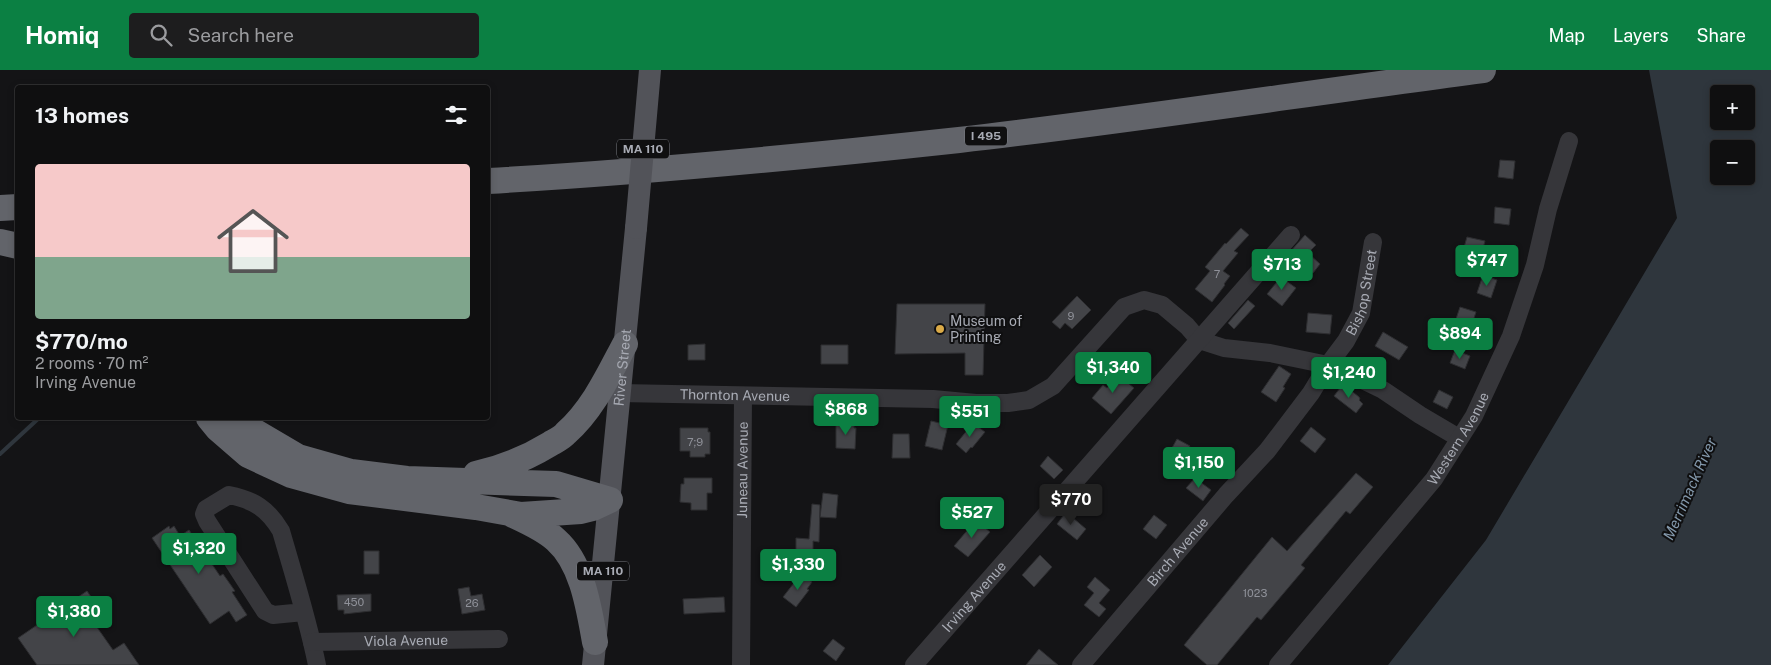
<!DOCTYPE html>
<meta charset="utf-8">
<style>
:root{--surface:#0f0f10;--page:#1d1d1e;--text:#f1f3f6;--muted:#9b9c9f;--line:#2f2f30;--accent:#0b8043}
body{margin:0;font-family:"Public Sans",sans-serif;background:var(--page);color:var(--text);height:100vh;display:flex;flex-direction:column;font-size:19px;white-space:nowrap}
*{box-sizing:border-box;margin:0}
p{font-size:16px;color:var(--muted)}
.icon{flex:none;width:28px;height:28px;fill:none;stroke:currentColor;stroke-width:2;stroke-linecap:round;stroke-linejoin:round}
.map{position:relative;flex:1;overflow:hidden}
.sheet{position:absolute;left:15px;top:15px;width:475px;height:335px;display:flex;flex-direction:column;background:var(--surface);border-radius:5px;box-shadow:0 2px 8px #0003,0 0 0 1px var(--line)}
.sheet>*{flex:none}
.fabs{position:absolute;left:1710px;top:15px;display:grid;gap:10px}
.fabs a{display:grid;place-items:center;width:45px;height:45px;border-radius:5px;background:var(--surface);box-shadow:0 2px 8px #0003,0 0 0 1px var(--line);font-size:25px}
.price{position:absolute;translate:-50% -42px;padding:0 11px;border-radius:5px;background:var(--accent);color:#fff;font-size:16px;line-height:32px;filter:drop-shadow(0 1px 2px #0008)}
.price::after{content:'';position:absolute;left:50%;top:30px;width:15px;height:11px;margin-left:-8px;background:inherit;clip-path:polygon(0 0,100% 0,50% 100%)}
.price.on{background:#222;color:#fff}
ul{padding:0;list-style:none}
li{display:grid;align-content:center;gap:10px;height:265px;padding:0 20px}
li span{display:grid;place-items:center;height:155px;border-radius:5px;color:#555}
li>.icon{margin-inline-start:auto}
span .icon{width:90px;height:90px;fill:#fffc;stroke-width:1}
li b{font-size:21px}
h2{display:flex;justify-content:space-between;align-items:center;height:60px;padding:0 20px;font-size:21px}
header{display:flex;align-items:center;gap:30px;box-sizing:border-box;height:70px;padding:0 25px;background:var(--accent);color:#fff}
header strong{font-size:24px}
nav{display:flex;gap:28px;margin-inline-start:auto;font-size:18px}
.search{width:350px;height:45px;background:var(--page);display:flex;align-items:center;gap:12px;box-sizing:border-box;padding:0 18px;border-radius:5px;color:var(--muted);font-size:19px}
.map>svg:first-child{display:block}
.water{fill:#2f363d;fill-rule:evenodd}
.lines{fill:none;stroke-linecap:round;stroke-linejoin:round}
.stream{stroke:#2f363d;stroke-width:4}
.building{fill:#434448;stroke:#2e2e31}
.minor{stroke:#36363a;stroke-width:18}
.major{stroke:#525359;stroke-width:22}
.highway{stroke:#62646a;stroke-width:26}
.major-bridge{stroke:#525359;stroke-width:22}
.poi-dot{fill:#daaa47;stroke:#0f0f10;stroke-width:2}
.labels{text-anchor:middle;stroke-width:4;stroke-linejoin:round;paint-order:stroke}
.number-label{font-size:11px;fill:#8f9199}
.shield{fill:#0f0f10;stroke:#7a7c83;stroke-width:1}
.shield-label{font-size:12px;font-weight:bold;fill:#a8abb4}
.street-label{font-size:14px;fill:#a8abb4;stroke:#0f0f10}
.poi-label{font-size:14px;fill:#a8abb4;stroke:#0f0f10;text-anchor:start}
.water-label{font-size:15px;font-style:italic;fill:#8398ab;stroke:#0f0f10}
</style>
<header>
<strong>Homiq</strong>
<div class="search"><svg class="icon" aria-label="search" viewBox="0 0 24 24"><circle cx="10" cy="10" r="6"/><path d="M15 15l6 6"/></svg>Search here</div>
<nav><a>Map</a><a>Layers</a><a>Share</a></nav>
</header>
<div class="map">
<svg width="1771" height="595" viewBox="0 0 1771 595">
<rect width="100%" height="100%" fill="#141416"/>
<path class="water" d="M1649 0H1771V595H1388L1486 470 1677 148ZM1719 24H1746V51H1719ZM1719 79H1746V106H1719Z"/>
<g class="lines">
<path class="stream" d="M0 384 39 348"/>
</g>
<path class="building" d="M1500 90 1515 91 1513 109 1498 107Z
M1495 137 1511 139 1509 155 1494 153Z
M1241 158 1249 165 1234 181 1238 183 1223 201 1230 206 1224 214 1225 215 1212 232 1195 219 1210 201 1205 197 1225 173 1226 174Z
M1305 165 1316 175 1308 183 1320 194 1313 203 1289 183Z
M1467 167 1485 171 1481 186 1463 181Z
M1483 205 1497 210 1491 228 1477 223Z
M1281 207 1296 218 1282 236 1267 224Z
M1077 226 1091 240 1072 259 1065 253 1060 259 1052 252Z
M1248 230 1255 236 1234 259 1228 253Z
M897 234H985L983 305H965V283L895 284Z
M1460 237 1476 242 1470 260 1454 255Z
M1308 243 1332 245 1330 264 1306 262Z
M1383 262 1408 277 1399 290 1375 276Z
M705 274V290H688V275Z
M821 275H848V294H821Z
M1455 280 1470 286 1465 299 1450 293Z
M1279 296 1291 304 1283 317 1285 318 1276 332 1261 322Z
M1118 305 1134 318 1111 344 1092 328 1103 315 1107 318Z
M1343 314 1359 327 1360 329 1359 330 1363 334 1356 343 1334 326Z
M1439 320 1453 327 1447 339 1433 332Z
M931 351 948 355 942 380 925 376Z
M836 353 854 354V358H856L855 379 836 378Z
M973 353 985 362 972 378 971 377 966 383 956 374Z
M1311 357 1326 369 1315 383 1300 371Z
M680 358H708V362H710V384H705V387H690V381H680Z
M893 364H909L910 388H892Z
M1177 369 1190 376 1181 392 1168 385Z
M1048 386 1063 400 1054 409 1040 396Z
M1356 403 1373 417 1350 444 1346 441 1301 495 1305 498 1261 550 1257 547 1217 595H1207L1184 575 1272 467 1287 481Z
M684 408H712V423H707V440H691V433L680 432 681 414H684Z
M1195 408 1211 420 1203 431 1186 418Z
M823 423 838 425 836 448 820 447Z
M812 434 820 435 819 472 813 471V490H802V483H796V468L809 469Z
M1066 442 1086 459 1077 470 1057 454Z
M1154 445 1167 455 1156 469 1143 459Z
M976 450 990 462 968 487 954 476Z
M169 456 170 459 174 456 180 466 189 460 220 506 223 504 235 521 232 522 247 545 236 552 229 541 210 554 152 468Z
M364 481H379V504H364Z
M1040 485 1052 497 1034 517 1022 505Z
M801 504 812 512 807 519 809 520 796 537 783 527Z
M1095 507 1110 520 1099 533 1106 539 1099 547 1084 535 1094 523 1087 517Z
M469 517 471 526 482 524 485 540 462 544 458 519Z
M87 521 104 546 94 553 113 580 124 573 139 595H37L18 568Z
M371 524V541L344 544V540H338L337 525Z
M724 527 725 542 684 544 683 529Z
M833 569 845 578 836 591 823 581Z
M1039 579 1058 595H1026Z"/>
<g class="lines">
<g class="minor">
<path id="s1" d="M620 323 933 329 976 333H1008L1029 330 1053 316 1124 237 1144 230 1162 235 1187 256 1199 270 1224 278 1270 283 1328 295 1348 303 1383 320 1420 345 1459 368"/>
<path d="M304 542 273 545 265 541 207 451 204 444 206 439 229 425C254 430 268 439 281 461 294 506 308 550 317 595"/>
<path id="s2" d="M312 572 499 569"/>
<path id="s3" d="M741 595 743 326"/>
<path id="s4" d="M914 595 1291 165"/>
<path id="s5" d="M1081 595 1226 425 1267 381 1311 323 1328 295 1346 271 1361 243 1373 172"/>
<path id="s6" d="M1278 595 1434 409 1474 346 1511 266 1535 195 1548 139 1569 71"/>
</g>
<path class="major" id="s7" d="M593 595 636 158"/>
<path class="highway" d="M488 111C645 102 802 87 959 70 1134 50 1308 23 1483 0
M0 138 18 137
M0 172 18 176
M209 348 218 359 248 385 291 405 349 421 476 437 521 445 581 441 593 438 610 430
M238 348 247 357 298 387 351 402 407 409 556 414 610 430
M476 404C503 398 527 388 550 374 555 371 562 368 566 363 593 339 608 306 625 274
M513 445C528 452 544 459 556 470 583 494 589 539 595 572"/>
<path class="major-bridge" d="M636 158 650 0"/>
</g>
<circle class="poi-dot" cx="940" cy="259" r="5"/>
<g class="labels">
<g class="number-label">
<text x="1217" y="208">7</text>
<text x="1071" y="250">9</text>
<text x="695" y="376">7;9</text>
<text x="1255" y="527">1023</text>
<text x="354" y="536">450</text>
<text x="472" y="537">26</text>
</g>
<g class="shield">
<rect x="965" y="56.5" width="42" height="19" rx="4"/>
<rect x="617" y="69.5" width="52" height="19" rx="4"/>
<rect x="577" y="491.5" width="52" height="19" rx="4"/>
</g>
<g class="shield-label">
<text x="986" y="70">I 495</text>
<text x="643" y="83">MA 110</text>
<text x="603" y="505">MA 110</text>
</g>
<g class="street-label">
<text dy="5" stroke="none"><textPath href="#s5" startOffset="471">Bishop Street</textPath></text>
<text dy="5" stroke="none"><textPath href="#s7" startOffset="299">River Street</textPath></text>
<text dy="5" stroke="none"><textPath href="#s1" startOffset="115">Thornton Avenue</textPath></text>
<text dy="5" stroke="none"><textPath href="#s6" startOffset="290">Western Avenue</textPath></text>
<text dy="5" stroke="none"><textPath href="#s3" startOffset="195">Juneau Avenue</textPath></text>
<text dy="5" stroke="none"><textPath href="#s5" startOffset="149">Birch Avenue</textPath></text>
<text dy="5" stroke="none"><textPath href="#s4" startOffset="91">Irving Avenue</textPath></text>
<text dy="5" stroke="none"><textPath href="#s2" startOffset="94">Viola Avenue</textPath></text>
</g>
<g class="poi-label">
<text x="950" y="256">Museum of<tspan x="950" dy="16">Printing</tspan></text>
</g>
<g class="water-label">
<text transform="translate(1690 419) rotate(-66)" y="5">Merrimack River</text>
</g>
</g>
</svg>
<div class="fabs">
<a>+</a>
<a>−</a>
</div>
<b class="price" style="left:1487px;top:217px">$747</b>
<b class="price" style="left:1282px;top:221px">$713</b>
<b class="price" style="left:1460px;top:290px">$894</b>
<b class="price" style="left:1113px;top:324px">$1,340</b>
<b class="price" style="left:1349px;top:329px">$1,240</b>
<b class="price" style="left:846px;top:366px">$868</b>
<b class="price" style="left:970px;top:368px">$551</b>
<b class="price" style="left:1199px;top:419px">$1,150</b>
<b class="price on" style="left:1071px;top:456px">$770</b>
<b class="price" style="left:972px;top:469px">$527</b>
<b class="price" style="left:199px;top:505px">$1,320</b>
<b class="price" style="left:798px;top:521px">$1,330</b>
<b class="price" style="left:74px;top:568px">$1,380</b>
<section class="sheet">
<h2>13 homes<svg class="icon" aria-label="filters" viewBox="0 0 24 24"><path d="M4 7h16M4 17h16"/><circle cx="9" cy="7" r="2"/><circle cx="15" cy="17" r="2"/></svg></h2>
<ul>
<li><span style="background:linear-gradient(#f6c9c9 60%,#7fa58c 0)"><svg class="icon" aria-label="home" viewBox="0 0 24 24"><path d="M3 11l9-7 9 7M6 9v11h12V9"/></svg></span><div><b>$770/mo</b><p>2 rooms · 70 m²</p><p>Irving Avenue</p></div></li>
</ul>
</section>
</div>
